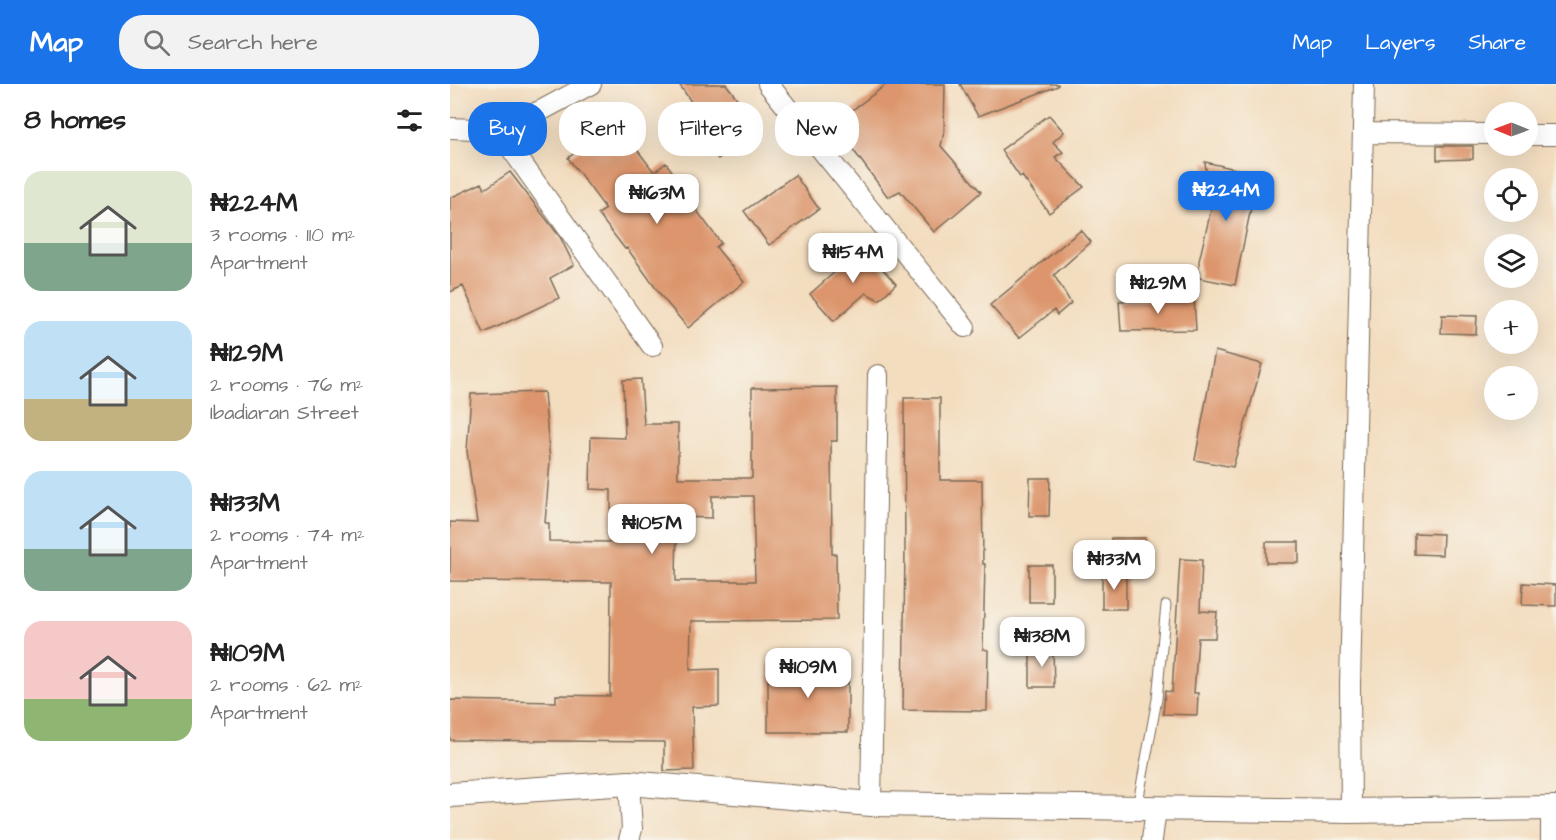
<!DOCTYPE html>
<meta charset="utf-8">
<style>
:root{--surface:#fff;--page:#f2f2f2;--text:#222;--muted:#767676;--accent:#1a73e8}
body{margin:0;font-family:"Architects Daughter",sans-serif;background:var(--page);color:var(--text);height:100vh;display:flex;flex-direction:column;font-size:22px;white-space:nowrap}
*{box-sizing:border-box;margin:0}
p{font-size:20px;color:var(--muted)}
.icon{flex:none;width:33px;height:33px;fill:none;stroke:currentColor;stroke-width:2;stroke-linecap:round;stroke-linejoin:round}
.map{position:relative;flex:1;overflow:hidden}
.sheet{display:flex;flex-direction:column;background:var(--surface);width:450px}
.sheet>*{flex:none}
.hud{position:absolute;left:18px;top:18px;width:570px;height:54px;display:flex;gap:12px}
.needle{width:39px;rotate:271deg}
.tools{position:absolute;left:1034px;top:18px;display:grid;gap:12px}
.tools a{display:grid;place-items:center;width:54px;height:54px;border-radius:50%;background:var(--surface);box-shadow:0 6px 24px #0002;font-size:30px}
.price{position:absolute;translate:-50% -51px;padding:0 14px;border-radius:12px;background:#fff;color:#222;font-size:20px;line-height:39px;filter:drop-shadow(0 2px 3px #0008)}
.price::after{content:'';position:absolute;left:50%;top:36px;width:18px;height:14px;margin-left:-9px;background:inherit;clip-path:polygon(0 0,100% 0,50% 100%)}
.price.active{background:var(--accent);color:#fff}
ul{padding:0;list-style:none}
li{display:flex;align-items:center;gap:18px;height:150px;padding:0 24px}
li span{display:grid;place-items:center;flex:none;width:168px;height:120px;border-radius:18px;color:#555}
li>.icon{margin-inline-start:auto}
span .icon{width:72px;height:72px;fill:#fffc;stroke-width:1}
li b{font-size:26px}
h2{display:flex;justify-content:space-between;align-items:center;height:72px;padding:0 24px;font-size:26px}
.tag{padding:0 21px;border-radius:24px;background:var(--surface);box-shadow:0 6px 24px #0002;font-size:21px;line-height:54px}
.tag.active{background:var(--accent);color:#fff}
header{display:flex;align-items:center;gap:36px;box-sizing:border-box;height:84px;padding:0 30px;background:var(--accent);color:#fff}
header strong{font-size:28px}
nav{display:flex;gap:33px;margin-inline-start:auto;font-size:21px}
.search{width:420px;height:54px;background:var(--page);display:flex;align-items:center;gap:15px;box-sizing:border-box;padding:0 21px;border-radius:24px;color:var(--muted);font-size:22px}
main{display:flex;flex:1;min-height:0}
.map>svg:first-child{display:block}
.building{fill:#dc956c;fill-rule:evenodd}
.lines{fill:none;stroke-linecap:round;stroke-linejoin:round}
.service-casing{stroke:#7b6956;stroke-width:11}
.minor-casing{stroke:#7b6956;stroke-width:22}
.tertiary-casing{stroke:#7b6956;stroke-width:26}
.service{stroke:#fff;stroke-width:9}
.minor{stroke:#fff;stroke-width:20}
.tertiary{stroke:#fff;stroke-width:24}
</style>
<header>
<strong>Map</strong>
<div class="search"><svg class="icon" aria-label="search" viewBox="0 0 24 24"><circle cx="10" cy="10" r="6"/><path d="M15 15l6 6"/></svg>Search here</div>
<nav><a>Map</a><a>Layers</a><a>Share</a></nav>
</header>
<main>
<section class="sheet">
<h2>8 homes<svg class="icon" aria-label="filters" viewBox="0 0 24 24"><path d="M4 7h16M4 17h16"/><circle cx="9" cy="7" r="2"/><circle cx="15" cy="17" r="2"/></svg></h2>
<ul>
<li><span style="background:linear-gradient(#dfe7d0 60%,#7fa58c 0)"><svg class="icon" aria-label="home" viewBox="0 0 24 24"><path d="M3 11l9-7 9 7M6 9v11h12V9"/></svg></span><div><b>₦224M</b><p>3 rooms · 110 m²</p><p>Apartment</p></div></li>
<li><span style="background:linear-gradient(#bfe0f5 65%,#c2b280 0)"><svg class="icon" aria-label="home" viewBox="0 0 24 24"><path d="M3 11l9-7 9 7M6 9v11h12V9"/></svg></span><div><b>₦129M</b><p>2 rooms · 76 m²</p><p>Ibadiaran Street</p></div></li>
<li><span style="background:linear-gradient(#bfe0f5 65%,#7fa58c 0)"><svg class="icon" aria-label="home" viewBox="0 0 24 24"><path d="M3 11l9-7 9 7M6 9v11h12V9"/></svg></span><div><b>₦133M</b><p>2 rooms · 74 m²</p><p>Apartment</p></div></li>
<li><span style="background:linear-gradient(#f6c9c9 65%,#8fb573 0)"><svg class="icon" aria-label="home" viewBox="0 0 24 24"><path d="M3 11l9-7 9 7M6 9v11h12V9"/></svg></span><div><b>₦109M</b><p>2 rooms · 62 m²</p><p>Apartment</p></div></li>
</ul>
</section>
<div class="map">
<svg width="1106" height="756" viewBox="0 0 1106 756">
<rect width="100%" height="100%" fill="#f7f3e8"/>
<filter id="ink" filterUnits="userSpaceOnUse"><feTurbulence type="fractalNoise" baseFrequency=".0167" numOctaves="2"/><feDisplacementMap in="SourceGraphic" scale="12" xChannelSelector="R" yChannelSelector="G"/><feConvolveMatrix kernelMatrix="1 2 1 2 8 2 1 2 1" color-interpolation-filters="sRGB"/></filter>
<filter id="wash" filterUnits="userSpaceOnUse"><feTurbulence type="fractalNoise" baseFrequency=".008" numOctaves="4" result="noise"/><feDisplacementMap in="SourceGraphic" scale="24" xChannelSelector="R" yChannelSelector="G"/><feGaussianBlur stdDeviation="1.35" result="paint"/><feColorMatrix in="noise" values="0 0 0 0 0 0 0 0 0 0 0 0 0 0 0 0 0 1.4 0 .05"/><feComposite in="paint" operator="in"/></filter>
<g filter="url(#wash)">
<rect width="100%" height="100%" fill="#f3ddbf"/>
<g id="blocks">
<path class="building" d="M229 0H276L309 43 268 75 245 45 255 38Z
M437 0H495L494 48 491 62 531 108 484 148 450 107 438 113 384 40Z
M510 0H608V2L528 32Z
M599 31 614 48 603 58 613 68 605 73 634 103 599 129 572 92 570 93 551 66Z
M166 38 204 88 216 79 242 114 239 116 271 159 266 163 294 198 238 244 212 213 177 164 175 165 148 130 156 125 118 74Z
M987 62H1023V75L987 76Z
M755 78 808 90 785 201 749 194V177L761 126Z
M60 88 110 153 124 181 100 194 109 214 34 249 13 202 0 208V114L32 99 35 105Z
M345 91 369 125 319 161 294 127Z
M631 146 641 158 604 191 621 219 607 231 604 226 569 254 540 221Z
M413 163 446 200 429 216 416 209 384 237 360 210Z
M723 215H744L746 246 671 247 669 217Z
M992 231 1027 232 1026 250 991 249Z
M765 267 812 280 783 383 745 376Z
M191 295 194 340H228V394H302V304L387 303V357H381L382 470H386L387 536 241 537 240 586 269 585V622L242 623 244 686 214 687V658L0 656V616L106 618V611L160 612 161 498 0 497V438L27 439 17 367 21 310 94 308 100 377 95 439H99V457L161 458V406L140 405 141 353 175 354 173 296ZM262 412H303L305 497H226L227 433 262 434Z
M454 314H490V396H532L533 480H535L533 565 538 566 537 627 453 626 455 465Z
M580 394H600L599 432H579Z
M964 449 993 450 992 471 964 470Z
M661 454H695L694 479 661 478Z
M816 458H849V479H816Z
M730 475 752 476 750 527 767 528 765 554H748L744 609H748L747 631 713 630 715 607 722 608Z
M579 481H602V518H579Z
M652 488 676 489V525H652Z
M1073 499 1106 501V522L1072 521Z
M580 565H603L604 603H580Z
M318 581 398 582V648H318Z"/>
</g>
</g>
<g filter="url(#ink)">
<use href="#blocks" fill-opacity="0" stroke="#7b6956" stroke-width="1.5"/>
<g class="lines">
<g class="service-casing">
<path id="service" d="M687 724 707 615 716 521"/>
</g>
<g class="minor-casing">
<path id="minor" d="M318 0 515 243
M0 44 48 46 94 25 141 0
M48 46 202 262
M914 49 1044 50
M1077 51H1106
M179 699 182 745 179 756
M421 720 428 291
M901 727 900 601 914 0
M702 756 706 725
M1101 756V724"/>
</g>
<g class="tertiary-casing">
<path id="tertiary" d="M0 711 179 699 421 720 901 727 1106 724"/>
</g>
<use href="#service" class="service"/>
<use href="#minor" class="minor"/>
<use href="#tertiary" class="tertiary"/>
</g>
</g>
</svg>
<div class="tools">
<a><svg class="needle" viewBox="-14 -14 28 28"><path d="M0-13l5 13h-10z" fill="#e53935"/><path d="M0 13l5-13h-10z" fill="#767676"/></svg></a>
<a><svg class="icon" aria-label="locate" viewBox="0 0 24 24"><circle cx="12" cy="12" r="6"/><path d="M12 2v4M12 18v4M2 12h4M18 12h4"/></svg></a>
<a><svg class="icon" aria-label="layers" viewBox="0 0 24 24"><path d="M12 4l9 5-9 5-9-5zM3 14l9 5 9-5"/></svg></a>
<a>+</a>
<a>−</a>
</div>
<b class="price active" style="left:776px;top:138px">₦224M</b>
<b class="price" style="left:207px;top:141px">₦163M</b>
<b class="price" style="left:403px;top:200px">₦154M</b>
<b class="price" style="left:708px;top:231px">₦129M</b>
<b class="price" style="left:202px;top:471px">₦105M</b>
<b class="price" style="left:664px;top:507px">₦133M</b>
<b class="price" style="left:592px;top:584px">₦138M</b>
<b class="price" style="left:358px;top:615px">₦109M</b>
<div class="hud">
<a class="tag active">Buy</a>
<a class="tag">Rent</a>
<a class="tag">Filters</a>
<a class="tag">New</a>
</div>
</div>
</main>
